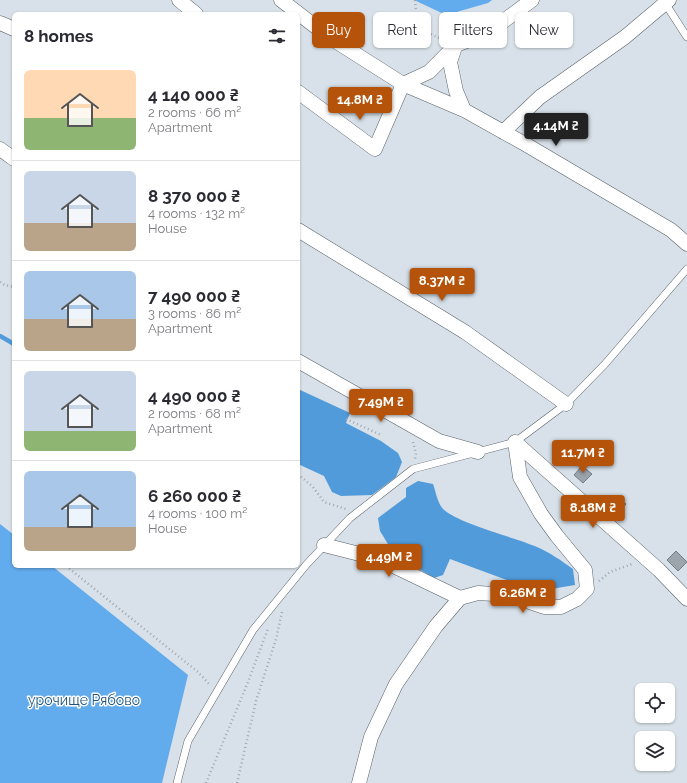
<!DOCTYPE html>
<meta charset="utf-8">
<style>
:root{--surface:#fff;--page:#f7f7f7;--text:#2b2b33;--muted:#7c7c81;--line:#e1e1e2;--accent:#b45309}
body{margin:0;font-family:Raleway,sans-serif;background:var(--page);color:var(--text);height:100vh;display:flex;flex-direction:column;font-size:15px;white-space:nowrap}
*{box-sizing:border-box;margin:0}
p{font-size:13px;color:var(--muted)}
.icon{flex:none;width:22px;height:22px;fill:none;stroke:currentColor;stroke-width:2;stroke-linecap:round;stroke-linejoin:round}
.map{position:relative;flex:1;overflow:hidden}
.sheet{position:absolute;left:12px;top:12px;width:288px;height:556px;display:flex;flex-direction:column;background:var(--surface);border-radius:6px;box-shadow:0 1px 3px #0004}
.sheet>*{flex:none}
.top-card{position:absolute;left:312px;top:12px;width:315px;height:36px;display:flex;gap:8px}
.fabs{position:absolute;left:635px;top:683px;display:grid;gap:8px}
.fabs a{display:grid;place-items:center;width:40px;height:40px;border-radius:6px;background:var(--surface);box-shadow:0 1px 3px #0004;font-size:20px}
.price{position:absolute;translate:-50% -34px;padding:0 9px;border-radius:4px;background:var(--accent);color:#fff;font-size:13px;line-height:26px;filter:drop-shadow(0 1px 2px #0008)}
.price::after{content:'';position:absolute;left:50%;top:24px;width:12px;height:9px;margin-left:-6px;background:inherit;clip-path:polygon(0 0,100% 0,50% 100%)}
.price.active{background:#222;color:#fff}
ul{padding:0;list-style:none}
li{display:flex;align-items:center;gap:12px;height:100px;padding:0 12px}
li+li{border-top:1px solid var(--line)}
li span{display:grid;place-items:center;flex:none;width:112px;height:80px;border-radius:6px;color:#555}
li>.icon{margin-inline-start:auto}
span .icon{width:48px;height:48px;fill:#fffc;stroke-width:1}
li b{font-size:17px}
h2{display:flex;justify-content:space-between;align-items:center;height:48px;padding:0 12px;font-size:17px}
.pill{padding:0 14px;border-radius:6px;background:var(--surface);box-shadow:0 1px 3px #0004;font-size:14px;line-height:36px}
.pill.active{background:var(--accent);color:#fff}
.map>svg:first-child{display:block}
.forest{fill:#62abec}
.water{fill:#529bdb}
.lines{fill:none;stroke-linecap:round;stroke-linejoin:round}
.stream{stroke:#529bdb;stroke-width:4.5}
.building{fill:#9ca4ac;stroke:#747c83}
.service-casing{stroke:#5a6269;stroke-width:8}
.minor-casing{stroke:#5a6269;stroke-width:15}
.path{stroke:#a0a8ae;stroke-width:2.5;stroke-dasharray:1 3;stroke-linecap:butt}
.service{stroke:#fff;stroke-width:7}
.minor{stroke:#fff;stroke-width:14}
.labels{text-anchor:middle;stroke-width:3;stroke-linejoin:round;paint-order:stroke}
.park-label{font-size:14px;fill:#1e527d;stroke:#fff}
</style>
<div class="map">
<svg width="687" height="783" viewBox="0 0 687 783">
<rect width="100%" height="100%" fill="#d8e1e9"/>
<path class="forest" d="M414 0H492L488 3 446 15Z
M0 524 14 535V566H52L188 675 162 783H0Z"/>
<path class="water" d="M298 389 350 413 346 423 381 441 398 453 402 462 396 477 372 495 341 496 332 492 324 476 298 464Z
M418 481 433 484C436 492 437 502 443 509 459 524 514 537 537 547 549 552 562 561 573 569L575 585 551 589 523 586 450 559 443 575 434 578 394 554 380 531 378 518 406 497V488Z"/>
<g class="lines">
<path class="stream" d="M0 336 14 344"/>
</g>
<path class="building" d="M582 466 592 474 583 483 574 475Z
M617 495 626 504 618 513 609 504Z
M676 551 687 562 678 571 667 560Z"/>
<g class="lines">
<g class="service-casing">
<path id="service" d="M665 3 687 37
M177 783 188 741 253 630 306 565 350 518 413 469 515 442 566 404 605 364 687 269"/>
</g>
<g class="minor-casing">
<path id="minor" d="M179 0 196 14
M281 0 329 37 403 84 464 110 525 144 671 230 687 244
M0 23 14 29
M455 47 450 62 456 91 464 110
M298 92 375 149 403 84 429 72 456 45 486 34 532 0
M503 132 540 97 625 37 669 0
M0 149 14 159
M298 230 465 332 566 404
M298 361 439 441 478 452
M515 442 659 570 687 599
M324 545 379 559 460 598
M359 783 371 737 396 684 436 626 460 598 478 593 509 595 544 607H561L577 599 587 589 585 570 557 536 541 514 520 477 515 442"/>
</g>
<path class="path" d="M415 0C417 25 419 30 442 39
M0 282 5 285 14 287
M346 419 381 435
M413 442 416 453 415 459
M298 474 313 487 324 502 346 509
M66 566 198 672 210 685
M599 581 610 572 632 564
M206 783 246 687 268 629
M237 783 256 701 276 639 282 612"/>
<use href="#service" class="service"/>
<use href="#minor" class="minor"/>
</g>
<g class="labels">
<g class="park-label">
<text x="84" y="705">урочище Рябово</text>
</g>
</g>
</svg>
<div class="fabs">
<a><svg class="icon" aria-label="locate" viewBox="0 0 24 24"><circle cx="12" cy="12" r="6"/><path d="M12 2v4M12 18v4M2 12h4M18 12h4"/></svg></a>
<a><svg class="icon" aria-label="layers" viewBox="0 0 24 24"><path d="M12 4l9 5-9 5-9-5zM3 14l9 5 9-5"/></svg></a>
</div>
<b class="price" style="left:360px;top:121px">14.8M ₴</b>
<b class="price active" style="left:556px;top:147px">4.14M ₴</b>
<b class="price" style="left:442px;top:302px">8.37M ₴</b>
<b class="price" style="left:381px;top:423px">7.49M ₴</b>
<b class="price" style="left:583px;top:474px">11.7M ₴</b>
<b class="price" style="left:593px;top:529px">8.18M ₴</b>
<b class="price" style="left:389px;top:578px">4.49M ₴</b>
<b class="price" style="left:523px;top:614px">6.26M ₴</b>
<div class="top-card">
<a class="pill active">Buy</a>
<a class="pill">Rent</a>
<a class="pill">Filters</a>
<a class="pill">New</a>
</div>
<section class="sheet">
<h2>8 homes<svg class="icon" aria-label="filters" viewBox="0 0 24 24"><path d="M4 7h16M4 17h16"/><circle cx="9" cy="7" r="2"/><circle cx="15" cy="17" r="2"/></svg></h2>
<ul>
<li><span style="background:linear-gradient(#ffd9b3 60%,#8fb573 0)"><svg class="icon" aria-label="home" viewBox="0 0 24 24"><path d="M3 11l9-7 9 7M6 9v11h12V9"/></svg></span><div><b>4 140 000 ₴</b><p>2 rooms · 66 m²</p><p>Apartment</p></div></li>
<li><span style="background:linear-gradient(#c9d6e8 65%,#b9a48a 0)"><svg class="icon" aria-label="home" viewBox="0 0 24 24"><path d="M3 11l9-7 9 7M6 9v11h12V9"/></svg></span><div><b>8 370 000 ₴</b><p>4 rooms · 132 m²</p><p>House</p></div></li>
<li><span style="background:linear-gradient(#a9c7e8 60%,#b9a48a 0)"><svg class="icon" aria-label="home" viewBox="0 0 24 24"><path d="M3 11l9-7 9 7M6 9v11h12V9"/></svg></span><div><b>7 490 000 ₴</b><p>3 rooms · 86 m²</p><p>Apartment</p></div></li>
<li><span style="background:linear-gradient(#c9d6e8 75%,#8fb573 0)"><svg class="icon" aria-label="home" viewBox="0 0 24 24"><path d="M3 11l9-7 9 7M6 9v11h12V9"/></svg></span><div><b>4 490 000 ₴</b><p>2 rooms · 68 m²</p><p>Apartment</p></div></li>
<li><span style="background:linear-gradient(#a9c7e8 70%,#b9a48a 0)"><svg class="icon" aria-label="home" viewBox="0 0 24 24"><path d="M3 11l9-7 9 7M6 9v11h12V9"/></svg></span><div><b>6 260 000 ₴</b><p>4 rooms · 100 m²</p><p>House</p></div></li>
</ul>
</section>
</div>
